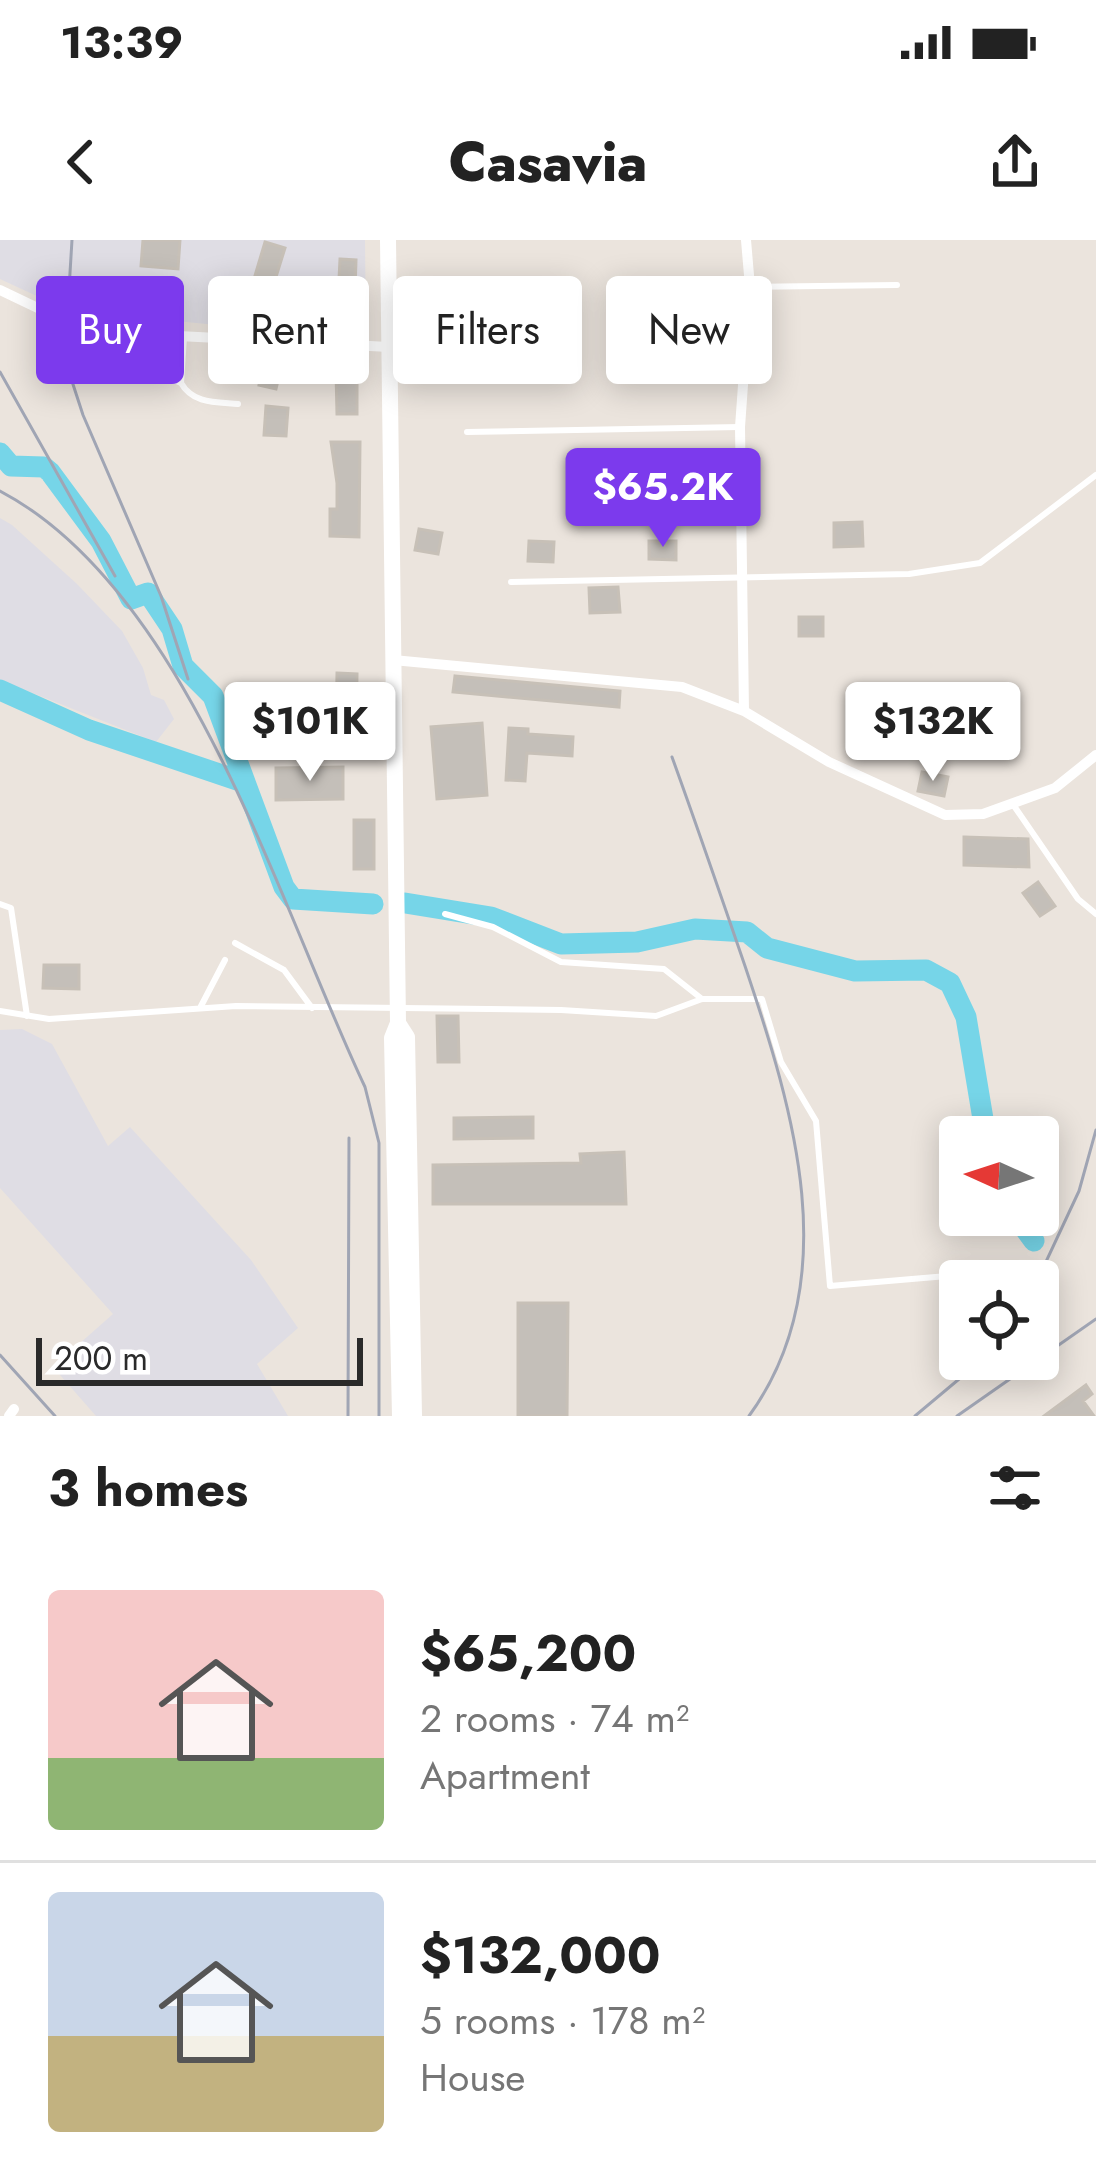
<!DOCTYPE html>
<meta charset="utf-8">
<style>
:root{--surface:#fff;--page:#f6f6f6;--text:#222;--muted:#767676;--line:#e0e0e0;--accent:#7c3aed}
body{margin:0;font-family:Jost,sans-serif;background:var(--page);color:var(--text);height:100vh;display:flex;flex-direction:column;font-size:45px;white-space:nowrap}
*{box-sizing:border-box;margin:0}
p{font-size:39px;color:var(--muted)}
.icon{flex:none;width:66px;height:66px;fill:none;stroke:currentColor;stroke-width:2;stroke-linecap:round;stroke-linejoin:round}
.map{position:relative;height:1176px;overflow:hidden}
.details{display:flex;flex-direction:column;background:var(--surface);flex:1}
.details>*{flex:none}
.guide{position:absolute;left:36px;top:36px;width:1026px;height:108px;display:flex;gap:24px}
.needle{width:78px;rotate:273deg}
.controls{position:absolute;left:939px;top:876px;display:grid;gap:24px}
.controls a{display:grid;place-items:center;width:120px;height:120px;border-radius:12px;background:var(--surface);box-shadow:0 6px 30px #0003;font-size:60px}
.scale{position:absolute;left:36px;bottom:30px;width:327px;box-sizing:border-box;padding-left:12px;border:6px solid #2a2a2a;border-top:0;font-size:33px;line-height:42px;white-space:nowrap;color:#2a2a2a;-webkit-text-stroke:9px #fff;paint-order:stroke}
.price{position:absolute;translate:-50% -102px;padding:0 27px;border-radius:12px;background:#fff;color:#222;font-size:39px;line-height:78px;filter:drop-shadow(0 3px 6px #0008)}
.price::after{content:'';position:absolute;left:50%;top:72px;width:36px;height:27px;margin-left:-18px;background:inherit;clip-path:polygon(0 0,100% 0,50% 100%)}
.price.on{background:var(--accent);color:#fff}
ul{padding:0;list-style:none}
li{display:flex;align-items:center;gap:36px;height:300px;padding:0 48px}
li+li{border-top:3px solid var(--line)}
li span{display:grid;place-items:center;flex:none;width:336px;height:240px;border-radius:12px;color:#555}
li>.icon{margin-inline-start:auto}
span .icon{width:144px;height:144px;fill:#fffc;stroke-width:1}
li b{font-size:51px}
h2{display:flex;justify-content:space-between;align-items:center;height:144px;padding:0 48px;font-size:51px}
.chip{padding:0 42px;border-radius:12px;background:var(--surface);box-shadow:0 6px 30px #0003;font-size:42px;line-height:108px}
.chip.on{background:var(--accent);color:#fff}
.status{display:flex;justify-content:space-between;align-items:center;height:84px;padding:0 60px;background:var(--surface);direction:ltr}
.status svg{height:33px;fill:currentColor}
header{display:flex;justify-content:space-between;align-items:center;height:156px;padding:0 48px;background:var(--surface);font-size:54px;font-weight:800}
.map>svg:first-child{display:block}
.industrial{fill:#dfdde4}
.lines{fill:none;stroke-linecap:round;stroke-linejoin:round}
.river{stroke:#76d5e8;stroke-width:21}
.building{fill:#c4bfb9;stroke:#c7c0b7;stroke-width:3}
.lane{stroke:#fff;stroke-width:6}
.street{stroke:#fff;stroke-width:10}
.secondary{stroke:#fff;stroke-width:16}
.rail{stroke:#a0a5b4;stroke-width:3}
</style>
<div class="status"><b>13:39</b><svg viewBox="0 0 49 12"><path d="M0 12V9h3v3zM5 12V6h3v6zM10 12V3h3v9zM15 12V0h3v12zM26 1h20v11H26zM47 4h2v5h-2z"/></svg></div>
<header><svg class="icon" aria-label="back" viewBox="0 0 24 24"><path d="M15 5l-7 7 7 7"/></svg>Casavia<svg class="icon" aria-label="share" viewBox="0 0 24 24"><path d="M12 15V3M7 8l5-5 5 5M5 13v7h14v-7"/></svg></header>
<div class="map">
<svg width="1096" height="1176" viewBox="0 0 1096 1176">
<rect width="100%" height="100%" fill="#ebe4dd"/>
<path class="industrial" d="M0 0H365L366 100 67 70 0 39Z
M0 278 12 285 77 344 122 391 143 428 151 455 164 460 174 479 156 502 0 440Z
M22 789 52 804 108 906 130 887 251 1020 298 1088 257 1124 288 1176H96L53 1127 113 1074 0 948V790Z"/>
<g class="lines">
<path class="river" d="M0 213 11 226 44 227 50 232 101 301 131 359 148 353 172 389 183 426 213 456 284 647 293 659 373 664
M0 450 89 490 243 542
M405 663 491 677 561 704 637 702 695 689 747 692 767 708 855 731 926 730 950 743 966 777 983 879 990 897
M1015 975 1034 1001"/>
</g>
<path class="building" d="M143 0H180L178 29 141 26Z
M265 2 285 8 265 72 246 66Z
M340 19 356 20 354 81 337 80Z
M265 115 290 119V115L307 117 304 139 279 136 276 149 259 145Z
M336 131H357V174H337Z
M266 166 288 168 286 196 264 195Z
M331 202H360L359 297 330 296V269H337V243Z
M688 260 720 261V283H688Z
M862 282 863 306 834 307V283Z
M419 289 442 293 438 314 415 310Z
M529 301 554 302 553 322 528 321Z
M649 301H676V320L649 319Z
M618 347 620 372 590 373 589 348Z
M799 377H823V396H799Z
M337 433 357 434 356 501H336Z
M455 436 620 451 619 467 453 452Z
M482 483 487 555 437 559 431 487Z
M509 488 528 489V494L573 497 572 516 527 513 525 541 506 540Z
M343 527V559L276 560V528Z
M922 532 948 537 944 556 918 551Z
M354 580H374V629H354Z
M964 597 1028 599 1029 627 964 625Z
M1038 642 1055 666 1040 676 1023 653Z
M44 725H79V749L43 748Z
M437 776H458L459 822H438Z
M533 877V898L454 899V878Z
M624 912 626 964H433V925L581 923 580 914Z
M518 1063H568L567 1176H518Z
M1086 1145 1092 1154 1083 1161 1094 1176H1044Z"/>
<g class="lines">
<path class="lane" d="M750 47 897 45
M140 94V125L181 143 184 97
M181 143C193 164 216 162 238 164
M467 192 740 187
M511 342 909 334 980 323 1096 235
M1012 563 1078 659 1096 674
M0 664 11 668 27 776
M445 674 493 687 561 722 664 729 702 759
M235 703 284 730 312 768
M200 768 225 720
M0 771 49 779 236 766 561 770 656 776 702 759H762L781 822 816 881 830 1046 947 1036"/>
<path class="street" d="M0 50 67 82 92 87 140 94 389 107
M393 420 682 447 744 471 829 522 945 575 983 574 1055 548 1096 515
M744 471 740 187 750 47 746 0
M9 1176 14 1169"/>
<path class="secondary" d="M388 0 398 783 392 798 400 1176
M398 783 407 797 414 1176"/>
<path class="rail" d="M72 0 67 82 68 129 83 175 161 356 188 439
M0 132 115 336
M0 251C188 350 278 663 365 847L379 903V1176
M672 517C697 586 721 656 745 726 793 869 847 1041 749 1176
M1037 1041 1079 951 1096 890
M0 1115 55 1176
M348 1176 349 898
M915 1176 983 1119
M957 1176 1096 1079"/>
</g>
</svg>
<div class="controls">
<a><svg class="needle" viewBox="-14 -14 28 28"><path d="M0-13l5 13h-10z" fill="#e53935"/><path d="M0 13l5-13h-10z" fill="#767676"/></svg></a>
<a><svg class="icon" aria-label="locate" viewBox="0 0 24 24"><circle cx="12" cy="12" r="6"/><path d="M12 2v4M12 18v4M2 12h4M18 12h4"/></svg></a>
</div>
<div class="scale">200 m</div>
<b class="price on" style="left:663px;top:310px">$65.2K</b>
<b class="price" style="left:310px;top:544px">$101K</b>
<b class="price" style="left:933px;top:544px">$132K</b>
<div class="guide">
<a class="chip on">Buy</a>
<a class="chip">Rent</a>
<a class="chip">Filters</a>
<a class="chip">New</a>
</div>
</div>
<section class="details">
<h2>3 homes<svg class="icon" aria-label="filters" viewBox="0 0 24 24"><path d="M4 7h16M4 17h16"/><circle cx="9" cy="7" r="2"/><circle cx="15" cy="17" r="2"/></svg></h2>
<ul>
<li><span style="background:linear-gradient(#f6c9c9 70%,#8fb573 0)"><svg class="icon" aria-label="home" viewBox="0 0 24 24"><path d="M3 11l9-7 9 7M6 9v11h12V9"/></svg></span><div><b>$65,200</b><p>2 rooms · 74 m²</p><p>Apartment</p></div></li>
<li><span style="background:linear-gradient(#c9d6e8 60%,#c2b280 0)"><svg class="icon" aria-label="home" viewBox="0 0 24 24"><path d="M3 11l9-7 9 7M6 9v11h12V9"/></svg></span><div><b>$132,000</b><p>5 rooms · 178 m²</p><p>House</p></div></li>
</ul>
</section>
